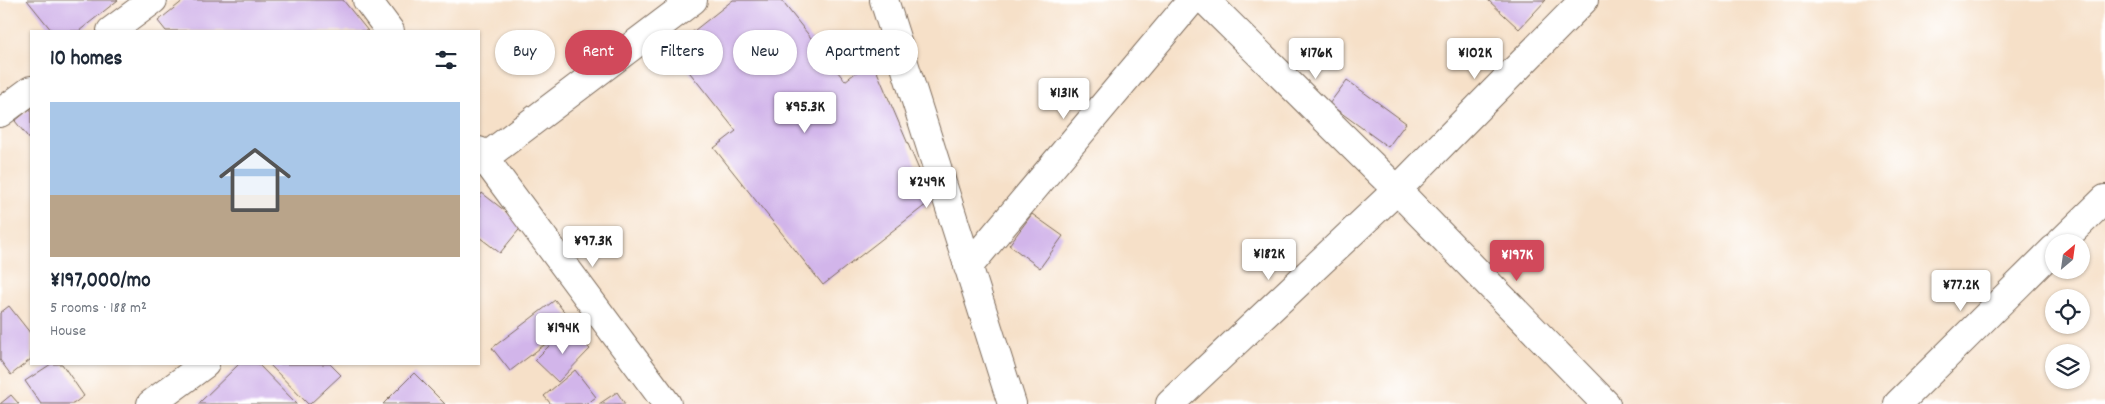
<!DOCTYPE html>
<meta charset="utf-8">
<style>
:root{--surface:#fff;--page:#f2f2f3;--text:#1f2937;--muted:#747a83;--line:#e0e1e3;--accent:#d1495b}
body{margin:0;font-family:Dekko,sans-serif;background:var(--page);color:var(--text);height:100vh;display:flex;flex-direction:column;font-size:19px;white-space:nowrap}
*{box-sizing:border-box;margin:0}
p{font-size:16px;color:var(--muted)}
.icon{flex:none;width:28px;height:28px;fill:none;stroke:currentColor;stroke-width:2;stroke-linecap:round;stroke-linejoin:round}
.map{position:relative;flex:1;overflow:hidden}
.sheet{position:absolute;left:30px;top:30px;width:450px;height:335px;display:flex;flex-direction:column;background:var(--surface);border-radius:0px;box-shadow:0 1px 4px #0004}
.sheet>*{flex:none}
.banner{position:absolute;left:495px;top:30px;width:475px;height:45px;display:flex;gap:10px}
.needle{width:32px;rotate:29deg}
.buttons{position:absolute;left:2045px;top:234px;display:grid;gap:10px}
.buttons a{display:grid;place-items:center;width:45px;height:45px;border-radius:50%;background:var(--surface);box-shadow:0 1px 4px #0004;font-size:25px}
.price{position:absolute;translate:-50% -42px;padding:0 11px;border-radius:5px;background:#fff;color:#222;font-size:16px;line-height:32px;filter:drop-shadow(0 1px 2px #0008)}
.price::after{content:'';position:absolute;left:50%;top:30px;width:15px;height:11px;margin-left:-8px;background:inherit;clip-path:polygon(0 0,100% 0,50% 100%)}
.price.active{background:var(--accent);color:#fff}
ul{padding:0;list-style:none}
li{display:grid;align-content:center;gap:10px;height:265px;padding:0 20px}
li+li{border-top:1px solid var(--line)}
li span{display:grid;place-items:center;height:155px;border-radius:0px;color:#555}
li>.icon{margin-inline-start:auto}
span .icon{width:90px;height:90px;fill:#fffc;stroke-width:1}
li b{font-size:21px}
h2{display:flex;justify-content:space-between;align-items:center;height:60px;padding:0 20px;font-size:21px}
.pill{padding:0 18px;border-radius:22px;background:var(--surface);box-shadow:0 1px 4px #0004;font-size:18px;line-height:45px}
.pill.active{background:var(--accent);color:#fff}
.map>svg:first-child{display:block}
.building{fill:#d2b5ea}
.lines{fill:none;stroke-linecap:round;stroke-linejoin:round}
.minor-casing{stroke:#7c6a5a;stroke-width:30}
.minor{stroke:#fff;stroke-width:28}
</style>
<div class="map">
<svg width="2105" height="404" viewBox="0 0 2105 404">
<rect width="100%" height="100%" fill="#fff"/>
<filter id="ink" filterUnits="userSpaceOnUse"><feTurbulence type="fractalNoise" baseFrequency=".02" numOctaves="2"/><feDisplacementMap in="SourceGraphic" scale="10" xChannelSelector="R" yChannelSelector="G"/><feConvolveMatrix kernelMatrix="1 2 1 2 8 2 1 2 1" color-interpolation-filters="sRGB"/></filter>
<filter id="wash" filterUnits="userSpaceOnUse"><feTurbulence type="fractalNoise" baseFrequency=".0096" numOctaves="4" result="noise"/><feDisplacementMap in="SourceGraphic" scale="20" xChannelSelector="R" yChannelSelector="G"/><feGaussianBlur stdDeviation="1.12" result="paint"/><feColorMatrix in="noise" values="0 0 0 0 0 0 0 0 0 0 0 0 0 0 0 0 0 1.4 0 .05"/><feComposite in="paint" operator="in"/></filter>
<g filter="url(#wash)">
<rect width="100%" height="100%" fill="#f6e0c8"/>
<g id="blocks">
<path class="building" d="M27 0H118L79 31H52Z
M184 0H343L368 31H166L158 21Z
M733 0H781L845 81 872 60 932 200 823 285 714 148 736 131 671 49Z
M1488 0H1546L1519 29Z
M1347 80 1406 123 1388 147 1329 104Z
M31 108V141L15 121Z
M482 193 523 225 500 253 479 237V198Z
M1032 214 1063 236 1040 268 1009 245Z
M555 300 573 323 510 371 492 348Z
M9 306 31 334V359L11 375 0 360V313Z
M568 327 590 349 558 382 535 360Z
M51 364H62L84 396 73 404H41L25 381Z
M239 364H258L297 404H198Z
M269 364H330L341 375 310 404H308Z
M575 370 596 397 587 404H551L544 396Z
M414 373 445 404H383Z
M617 392 625 404H599Z
M11 395 19 404H0Z"/>
</g>
</g>
<g filter="url(#ink)">
<use href="#blocks" fill-opacity="0" stroke="#7c6a5a" stroke-width="1"/>
<g class="lines">
<g class="minor-casing">
<path id="minor" d="M367 0 390 31
M884 0 1012 404
M1205 0 1397 190 1606 404
M111 31 153 0
M0 113 31 90
M479 151 667 404
M479 162 693 0
M2061 242 2105 199
M968 267 1192 0
M151 404 205 364
M1170 404 1397 190 1584 0
M1898 404 2054 249"/>
</g>
<use href="#minor" class="minor"/>
</g>
</g>
</svg>
<div class="buttons">
<a><svg class="needle" viewBox="-14 -14 28 28"><path d="M0-13l5 13h-10z" fill="#e53935"/><path d="M0 13l5-13h-10z" fill="#747a83"/></svg></a>
<a><svg class="icon" aria-label="locate" viewBox="0 0 24 24"><circle cx="12" cy="12" r="6"/><path d="M12 2v4M12 18v4M2 12h4M18 12h4"/></svg></a>
<a><svg class="icon" aria-label="layers" viewBox="0 0 24 24"><path d="M12 4l9 5-9 5-9-5zM3 14l9 5 9-5"/></svg></a>
</div>
<b class="price" style="left:1316px;top:80px">¥176K</b>
<b class="price" style="left:1475px;top:80px">¥102K</b>
<b class="price" style="left:1064px;top:120px">¥131K</b>
<b class="price" style="left:805px;top:134px">¥95.3K</b>
<b class="price" style="left:927px;top:209px">¥249K</b>
<b class="price" style="left:593px;top:268px">¥97.3K</b>
<b class="price" style="left:1269px;top:281px">¥182K</b>
<b class="price active" style="left:1517px;top:282px">¥197K</b>
<b class="price" style="left:1961px;top:312px">¥77.2K</b>
<b class="price" style="left:563px;top:355px">¥194K</b>
<div class="banner">
<a class="pill">Buy</a>
<a class="pill active">Rent</a>
<a class="pill">Filters</a>
<a class="pill">New</a>
<a class="pill">Apartment</a>
</div>
<section class="sheet">
<h2>10 homes<svg class="icon" aria-label="filters" viewBox="0 0 24 24"><path d="M4 7h16M4 17h16"/><circle cx="9" cy="7" r="2"/><circle cx="15" cy="17" r="2"/></svg></h2>
<ul>
<li><span style="background:linear-gradient(#a9c7e8 60%,#b9a48a 0)"><svg class="icon" aria-label="home" viewBox="0 0 24 24"><path d="M3 11l9-7 9 7M6 9v11h12V9"/></svg></span><div><b>¥197,000/mo</b><p>5 rooms · 188 m²</p><p>House</p></div></li>
</ul>
</section>
</div>
